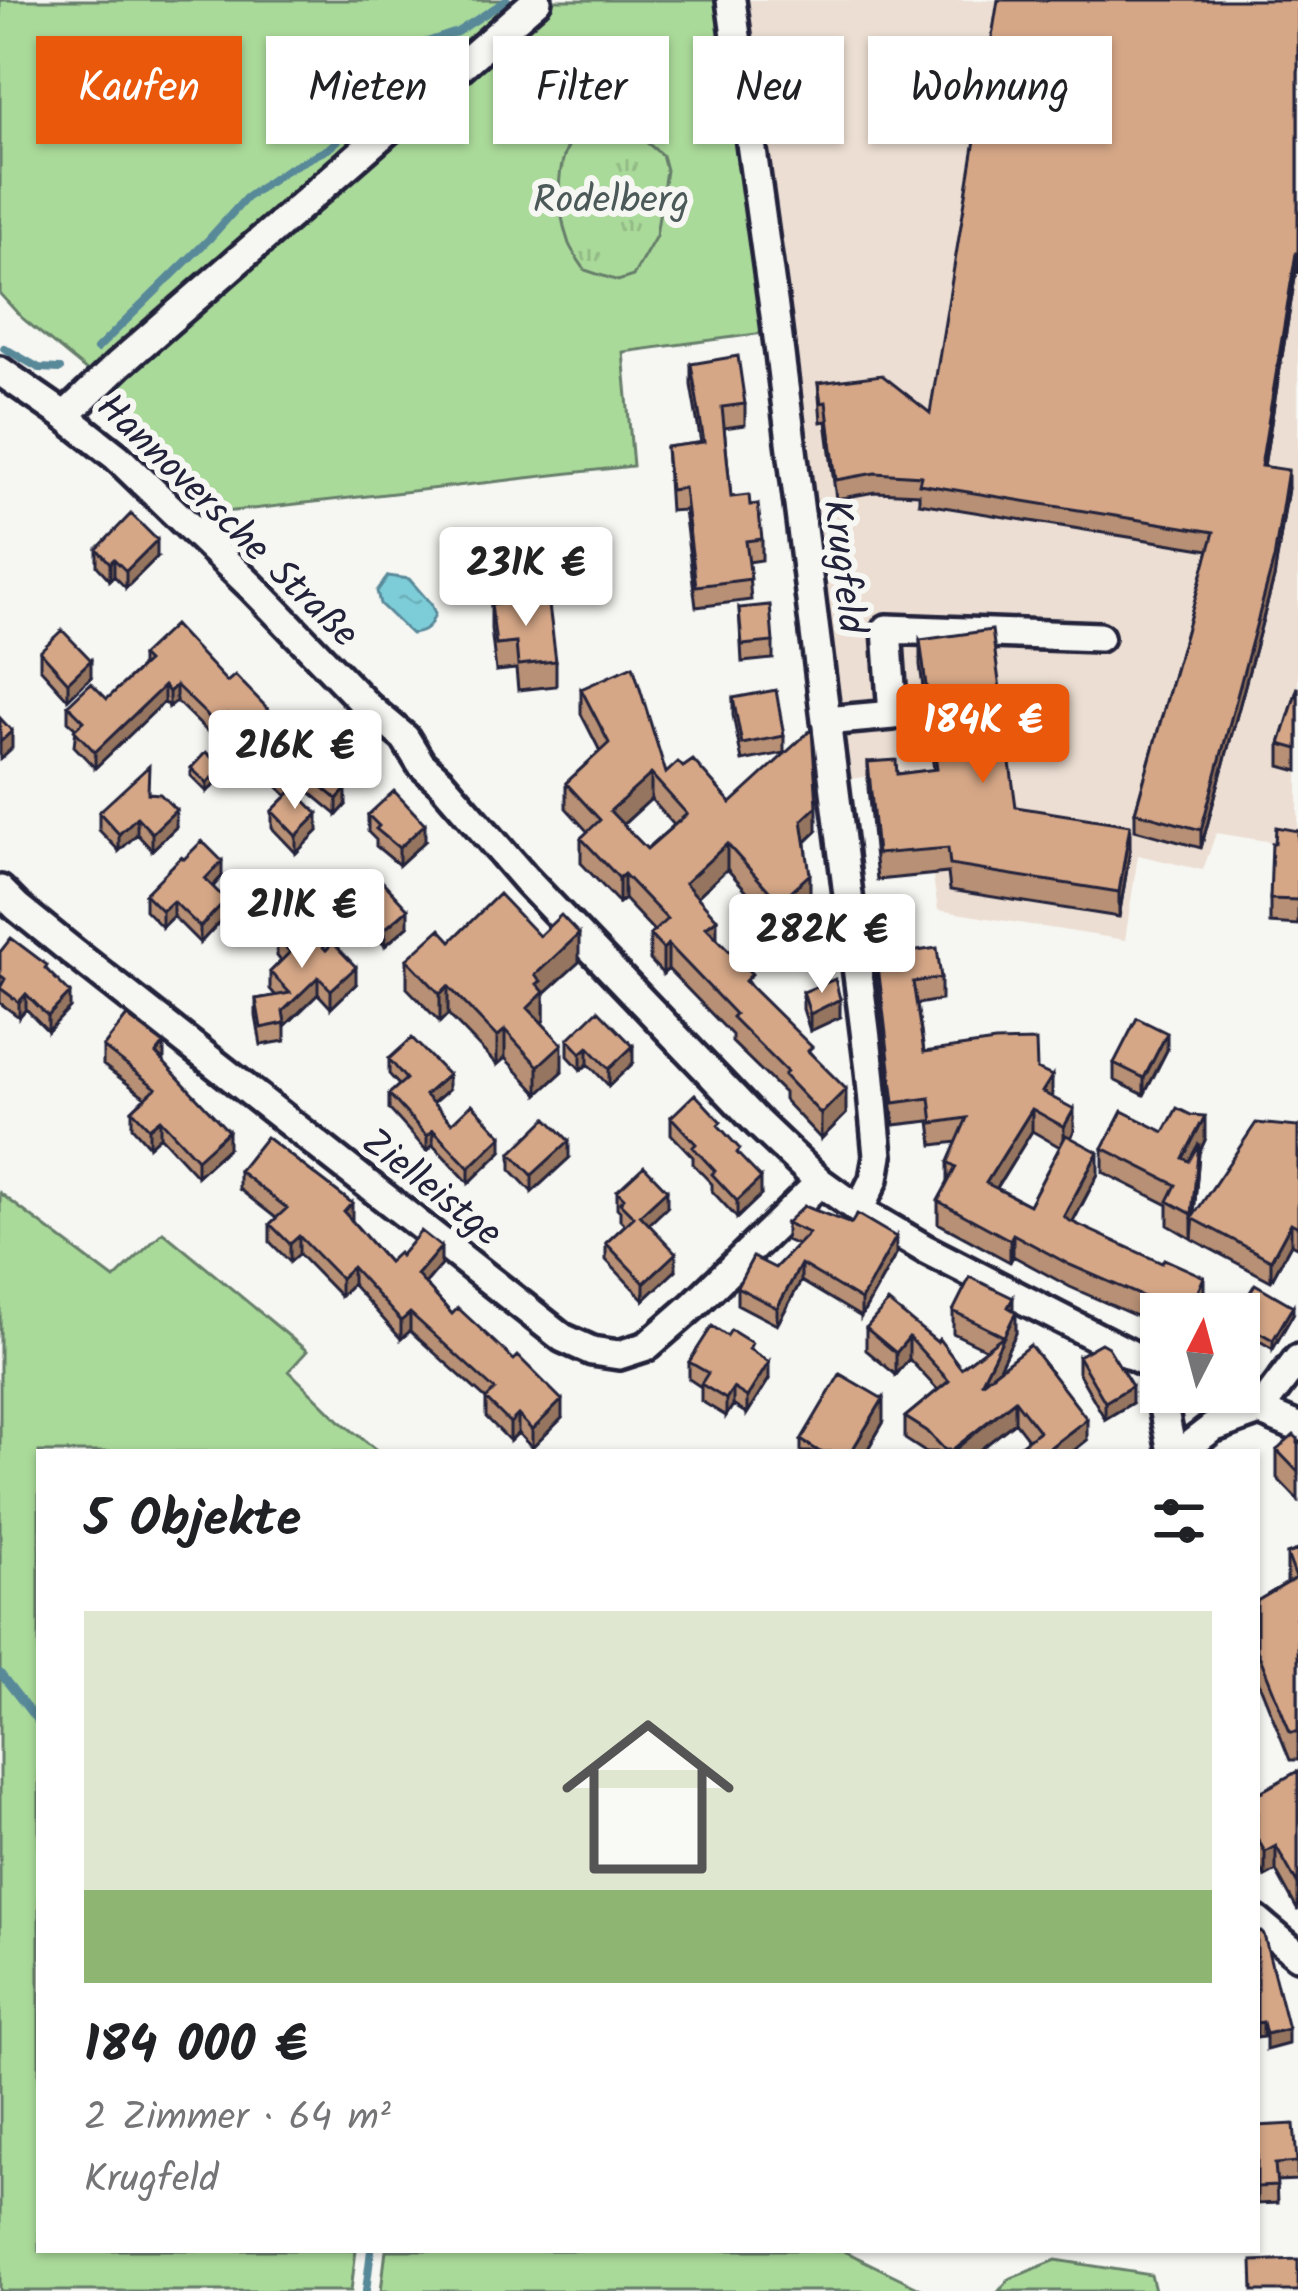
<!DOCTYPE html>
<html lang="de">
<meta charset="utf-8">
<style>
:root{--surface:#fff;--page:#f6f6f6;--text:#202124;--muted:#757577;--line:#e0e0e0;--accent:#ea580c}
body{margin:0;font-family:Kalam,sans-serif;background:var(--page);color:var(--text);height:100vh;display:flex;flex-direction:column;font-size:45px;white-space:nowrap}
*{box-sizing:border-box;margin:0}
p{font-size:39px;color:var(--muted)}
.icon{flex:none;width:66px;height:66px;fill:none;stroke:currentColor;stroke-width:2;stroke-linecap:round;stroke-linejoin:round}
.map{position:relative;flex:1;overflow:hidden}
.drawer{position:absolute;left:36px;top:1449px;width:1224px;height:804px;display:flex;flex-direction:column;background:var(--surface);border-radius:0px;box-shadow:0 3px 9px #0004}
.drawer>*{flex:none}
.hud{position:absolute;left:36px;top:36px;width:1227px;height:108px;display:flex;gap:24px}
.needle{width:78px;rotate:6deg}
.controls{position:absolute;left:1140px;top:1293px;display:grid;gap:24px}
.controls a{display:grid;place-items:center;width:120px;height:120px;border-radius:0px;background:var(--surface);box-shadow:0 3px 9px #0004;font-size:60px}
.price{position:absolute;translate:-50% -102px;padding:0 27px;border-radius:12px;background:#fff;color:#222;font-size:39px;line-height:78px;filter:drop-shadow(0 3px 6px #0008)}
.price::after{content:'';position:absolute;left:50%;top:72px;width:36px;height:27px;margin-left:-18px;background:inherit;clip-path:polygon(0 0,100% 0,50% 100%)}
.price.selected{background:var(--accent);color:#fff}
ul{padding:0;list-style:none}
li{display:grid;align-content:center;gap:24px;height:636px;padding:0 48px}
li+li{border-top:3px solid var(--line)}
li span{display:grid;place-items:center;height:372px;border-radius:0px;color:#555}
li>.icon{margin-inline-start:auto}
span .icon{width:216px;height:216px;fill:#fffc;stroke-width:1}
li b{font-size:51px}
h2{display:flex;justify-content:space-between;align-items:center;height:144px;padding:0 48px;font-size:51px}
.tag{padding:0 42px;border-radius:0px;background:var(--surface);box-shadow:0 3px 9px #0004;font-size:42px;line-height:108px}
.tag.selected{background:var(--accent);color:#fff}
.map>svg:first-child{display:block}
.built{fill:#ecded2}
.green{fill:#aada9a;stroke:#667e6a;stroke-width:3}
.park{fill:url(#park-tufts);stroke:#667e6a;stroke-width:3}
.water{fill:url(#water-ripples);stroke:#598999;stroke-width:3}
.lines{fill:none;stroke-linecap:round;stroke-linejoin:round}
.stream{stroke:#598999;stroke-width:8}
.minor-casing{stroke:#22223b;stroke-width:36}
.minor{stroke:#f6f6f2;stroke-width:27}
.wall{fill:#b79074;stroke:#22223b;stroke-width:3;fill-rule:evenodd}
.shaded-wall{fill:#95755e;stroke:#22223b;stroke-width:3}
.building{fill:#d5a787;stroke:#22223b;stroke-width:3;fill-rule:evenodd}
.labels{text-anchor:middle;stroke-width:12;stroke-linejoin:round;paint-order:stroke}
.park-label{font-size:39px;fill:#4b5958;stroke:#f6f6f2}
.street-label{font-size:39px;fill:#22223b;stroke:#f6f6f2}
</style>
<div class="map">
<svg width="1298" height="2291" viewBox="0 0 1298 2291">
<defs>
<pattern id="park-tufts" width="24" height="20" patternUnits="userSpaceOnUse" patternTransform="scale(3)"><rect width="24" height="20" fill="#aada9a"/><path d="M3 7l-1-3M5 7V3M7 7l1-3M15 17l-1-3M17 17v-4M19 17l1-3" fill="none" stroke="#92bb86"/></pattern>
<pattern id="water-ripples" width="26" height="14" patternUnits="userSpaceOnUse" patternTransform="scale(3)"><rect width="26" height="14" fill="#7dcdd8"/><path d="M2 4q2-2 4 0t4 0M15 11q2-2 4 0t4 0" fill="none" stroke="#6cb0ba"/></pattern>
</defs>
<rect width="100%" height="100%" fill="#f6f6f2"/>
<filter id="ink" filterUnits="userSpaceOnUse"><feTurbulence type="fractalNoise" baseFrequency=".00833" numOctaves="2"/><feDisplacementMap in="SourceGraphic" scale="24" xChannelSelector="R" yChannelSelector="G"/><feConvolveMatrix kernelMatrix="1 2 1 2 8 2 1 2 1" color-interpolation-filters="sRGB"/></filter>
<g filter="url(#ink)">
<path class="built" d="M747 0H1298V846L1216 833 1203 870 1138 855 1125 940 938 910 917 770 849 779Z"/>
<path class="green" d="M0 0H718L764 333 623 352 633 466 216 513 183 477 148 421 22 318 0 294Z
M0 1193 114 1279 163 1232 307 1351 289 1371 340 1421 379 1452H39V2250H356L351 2291H0Z
M386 2250H842L926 2291H381Z
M1056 2260 1151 2275 1155 2291H999L1009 2279Z"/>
<path class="park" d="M629 132 645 141 662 155 666 170 656 236 633 276 618 281 585 270C580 262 573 253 569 244 558 212 553 167 573 138Z"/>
<path class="water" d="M388 576 409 579 431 604 435 614C430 627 426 633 411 634L380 604 377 591Z"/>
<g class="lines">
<path class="stream" d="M4 348 39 368 60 369
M97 349 209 239 246 198 286 170 328 149 371 111 424 43 457 32 507 0
M0 1673 39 1723
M366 2291 371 2250"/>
<g class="minor-casing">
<path id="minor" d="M731 0 776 322 870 1070 878 1156 874 1179 859 1210
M0 371 65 416 117 457 252 587 367 706 405 738 421 764 441 782 526 880 759 1124 820 1182 859 1210 925 1249 1161 1370
M65 416 118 365 537 0
M826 721 893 715 887 629 1099 637
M0 890 17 907 74 953 563 1338 592 1351 619 1355 647 1346 694 1305 820 1182
M1155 1367 1172 1452
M1214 1392 1298 1427
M1181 1452 1212 1428 1259 1411 1298 1359
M1257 1921 1298 1955"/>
</g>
<use href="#minor" class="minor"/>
</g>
<path class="wall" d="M1298 0V272L1296 271 1264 466 1288 488 1274 578 1201 848 1135 830V812L1209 550 919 503V494L875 492 836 499 826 421 821 422 818 383 930 413Z
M691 364 745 404V425L724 428 731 497 750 505 762 539V560L748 562 751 600 696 607 684 510 670 511 666 447 701 443 691 385Z
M97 549 157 557 126 588 114 576 110 580 97 566Z
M491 604 556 661V686L518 690 516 669 496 671 491 629Z
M739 608 773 642V659L742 662Z
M920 640 1016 807 1130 850 1119 917 950 890 948 873 877 880 868 788V762L897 774 934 770 920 665Z
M40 651 91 677 68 699 40 668Z
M141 656 227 682 346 805 337 815 307 790 301 796 318 831 296 853 272 828V811L287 796 268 777V771L228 730 217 741 176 701 169 707 164 702 95 768 74 746 76 728 68 721V705L107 699 141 667Z
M1298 687V771L1280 766V744Z
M581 689 666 773 683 767 731 803 817 831 806 842 810 899 779 927 727 869 697 897 717 939 752 988 812 1055 846 1114 821 1139 784 1100V1093L732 1042V1035L668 969 663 974 650 960V935L654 931 624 899 619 903 581 863V838L588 832 566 808V783L600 751 581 714ZM651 799 674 825 647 849 623 825Z
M733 698 784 736V753L742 761 733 715Z
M191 768 222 777 207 792 191 776Z
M148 793 176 827 152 850 137 834 119 851 99 830V812Z
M368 815 425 841 399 865 376 846V840L368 832Z
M1298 831V925L1270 923V899L1275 843Z
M184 859 222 876 213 887 226 915 200 943 173 916 162 927 145 910V894Z
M363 887 408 926 385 946 362 921Z
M539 936 579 962 544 994V1020L542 1023 562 1072 538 1094 505 1058 497 1065 448 1014 440 1022 407 988V959L451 941Z
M277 939 356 984 331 1008 318 994 285 1026V1041L261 1045 256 1016V999L276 996 270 989V972L281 961 277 956Z
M0 952 47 970 70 1008 48 1031 26 1009 19 1017 0 1003Z
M877 957 941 978V1000L917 1004 924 1052 1037 1069 1052 1097 1074 1131 1071 1138 1098 1174 1073 1222 1204 1299 1198 1314H1161V1327L1070 1287 1013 1256 1010 1262 938 1223V1201L948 1183V1162L957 1142 933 1145 930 1121 894 1125 877 979ZM1032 1131 1060 1147 1029 1205 997 1188Z
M803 992 840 1017 810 1031 803 1009Z
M568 1039 633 1063 609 1086 588 1064 581 1070 568 1056Z
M103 1047 163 1062 228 1148 197 1176 160 1136 149 1146 132 1127V1110L145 1097 103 1065Z
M1167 1050 1144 1095 1114 1080V1063Z
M389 1059 448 1090 433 1103 452 1123 502 1151 469 1183 433 1145 427 1151 389 1109V1094L399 1085 389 1074Z
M671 1117 721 1129 740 1157 761 1195 737 1218 712 1191V1184L693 1164V1157L671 1134Z
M1298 1127V1248L1291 1244 1271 1281 1192 1239V1236V1239L1168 1225V1205L1103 1172V1148L1164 1132 1205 1140 1199 1153 1194 1214Z
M511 1153 569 1158 532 1192 511 1170Z
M239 1171 352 1221 388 1262 400 1256 441 1265 425 1284 452 1314 562 1418 532 1448 518 1433 510 1441 486 1417V1399L410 1331 401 1339 352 1284 340 1296 299 1254 290 1262 270 1242V1224L276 1218 239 1189Z
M617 1191 667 1207 649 1224 676 1270 644 1300 606 1260V1243L625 1225 620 1220V1211L617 1208Z
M786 1223 896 1254 861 1317 801 1281 777 1325 737 1304V1287L775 1268 797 1245 786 1240Z
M1013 1310 1016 1333 998 1370 1087 1440 1072 1452H1022V1444L1028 1439 1015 1422 977 1452H925L905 1439V1417L938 1390 909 1359 896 1375 866 1350V1328L937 1342 961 1368 986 1349 953 1333V1311Z
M1239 1314H1293L1273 1349 1239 1329Z
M752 1352 769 1379 747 1414 733 1405 726 1416 701 1401V1387L689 1379V1362Z
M1078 1356 1132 1403 1105 1419 1078 1372Z
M883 1423 866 1452H801V1440Z
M1298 1439V1500L1277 1478V1450Z
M1298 1550V1760H1290L1257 1678V1601L1287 1583V1554Z
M1298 1771V1911L1276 1871 1265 1877 1257 1863V1794Z
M1257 2126 1297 2162V2180L1276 2181 1277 2203 1257 2204Z"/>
<path class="shaded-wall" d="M1296 253V271L1261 484V466Z
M1288 470V488L1274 578 1201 848V830Z
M157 540V557L126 588V571Z
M114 559V576L110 580V563Z
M91 660V677L68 699V682Z
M176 685V701L169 707V692Z
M164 686V702L95 768V752Z
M228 714V730L217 741V725Z
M12 731V748L0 759V742Z
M222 768V777L207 792V783Z
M307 774V790L294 804V788Z
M651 774V799L610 836V811Z
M346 789V805L337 815V799Z
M817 806V831L802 845V820Z
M176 810V827L152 850V833Z
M318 814V831L296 853V836Z
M137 817V834L119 851V834Z
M425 824V841L399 865V848Z
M1130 825V850L1119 917V892Z
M727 844V869L685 908V883Z
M222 861V876L205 895V879Z
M624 874V899L619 903V878Z
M810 874V899L779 927V902Z
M226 900V915L200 943V927Z
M173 901V916L162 927V911Z
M408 909V926L385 946V929Z
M717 919V944L706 927Z
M579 934V962L544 994V1020L528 1036V1008L535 975Z
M668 944V969L663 974V949Z
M356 967V984L331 1008V990Z
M318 977V994L285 1026 283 1011Z
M448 986V1014L440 1022V994Z
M70 993V1008L48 1031V1016Z
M26 994V1009L19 1017V1002Z
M840 999V1017L810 1031V1014Z
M505 1030V1058L497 1065V1037Z
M1167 1033V1050L1144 1095V1078Z
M164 1044V1061L156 1054Z
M562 1044V1072L538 1094V1066Z
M633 1046V1063L609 1086V1069Z
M588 1047V1064L581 1070V1053Z
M448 1075V1090L425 1110V1095Z
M1052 1076V1098L1042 1092Z
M846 1089V1114L821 1139V1114Z
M1032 1109V1131L986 1205V1183Z
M1074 1109V1131L1064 1150V1127Z
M1205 1116V1140L1199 1153 1192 1239V1214L1183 1182V1158Z
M160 1119V1136L149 1146V1128Z
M433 1130V1145L427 1151V1136Z
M228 1131V1148L197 1176V1159Z
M502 1136V1151L469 1183V1168Z
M569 1141V1158L532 1192V1175Z
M1098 1152V1174L1064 1238V1216Z
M761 1178V1195L737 1218V1201Z
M667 1190V1207L640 1233V1215Z
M352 1203V1221L344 1212Z
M1291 1223V1244L1271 1281V1260Z
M1013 1234V1256L1010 1262V1240Z
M299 1236V1254L290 1262V1244Z
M896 1237V1254L861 1317V1300Z
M441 1247V1265L417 1293V1275Z
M676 1253V1270L644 1300V1283Z
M801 1264V1281L777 1325V1308Z
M352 1267V1284L340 1296V1278Z
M1204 1277V1299L1198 1314H1188Z
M1013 1298V1318L1016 1312V1333L981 1405V1383L1008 1328V1307Z
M1293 1306V1314L1273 1349V1340Z
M410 1313V1331L401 1339V1321Z
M909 1337V1359L896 1375V1353Z
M769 1362V1379L747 1414V1397Z
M1132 1386V1403L1105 1419V1402Z
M733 1388V1405L726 1416V1399Z
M883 1399V1423L866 1452H851Z
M562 1400V1418L532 1448V1430Z
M1015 1400V1422L977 1452H952Z
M518 1415V1433L510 1441V1423Z
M1087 1419V1440L1072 1452H1044Z
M1276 1846V1871L1265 1877V1852Z
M1263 2022V2037L1257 2038V2023Z
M1288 2029V2044L1266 2050V2034Z"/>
<path class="building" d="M998 0H1298V253H1296L1261 466 1288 470 1274 559 1201 830 1135 812 1214 532 919 484 921 476 875 473 836 480 826 402 821 403 818 383 882 375 930 413Z
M738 356 745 404 722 407 731 497 749 495 750 505 758 504 762 539 746 541 751 579 696 586 684 488 670 490 666 447 704 442 691 364Z
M131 514 157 540 126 571 114 559 110 563 97 549Z
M548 597 556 661 518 665 516 643 496 645 491 604Z
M770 605 773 642 742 645 739 608Z
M174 625 227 682 235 675 346 789 337 799 307 774 294 788 271 764 268 761 271 758 228 714 217 725 176 685 169 692 164 686 95 752 74 730 84 721 68 705 91 683 107 699 147 662 141 656Z
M62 630 91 660 68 682 40 651Z
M992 630 1016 807 1130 825 1119 892 950 865 948 848 877 854 868 762 896 760 897 774 937 769 920 640Z
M633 666 666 773 678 762 683 767 693 760 731 803 812 729 817 806 802 820 810 874 779 902 727 844 685 883 717 919 706 927 752 974 745 981 812 1047 808 1051 846 1089 821 1114 784 1075 787 1072 732 1017 735 1014 668 944 663 949 650 935 667 919 624 874 619 878 581 838 600 820 566 783 609 743 581 689ZM651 774 687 814 647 849 610 811Z
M1298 687V749L1280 744Z
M776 690 784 736 742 744 733 698Z
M0 718 12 731 0 742Z
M206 752 222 768 207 783 191 768Z
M149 766 148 793 160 794 176 810 152 833 137 817 119 834 99 812Z
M294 789 318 814 296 836 272 811Z
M394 791 425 824 399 848 376 829 379 826 368 815Z
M1276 827 1298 831V900L1270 899 1272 843H1275Z
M202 841 222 861 205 879 226 900 200 927 173 901 162 911 145 894 181 857 184 859Z
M382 881 408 909 385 929 362 904 363 887 375 888Z
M499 894 539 936 561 915 579 934 535 975 541 981 537 984 544 992 528 1008 562 1044 538 1066 505 1030 497 1037 448 986 440 994 407 959 440 929 451 941Z
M297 919 326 950 333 943 356 967 331 990 318 977 283 1011 285 1023 261 1028 256 999 290 993 270 972 290 952 277 939Z
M11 938 47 965 45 968 70 993 48 1016 26 994 19 1002 0 988 5 979 0 975V952Z
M937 948 941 978 913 982 924 1052 995 1042 1036 1041 1037 1069 1052 1076 1042 1092 1074 1109 1064 1127 1032 1109 986 1183 1029 1205 1066 1135 1098 1152 1064 1216 1068 1220 1162 1263 1164 1259 1204 1277 1188 1314H1183L1070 1265 1013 1234 1010 1240 938 1201 956 1167 948 1162 967 1118 933 1123 930 1098 894 1103 877 957Z
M835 979 840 999 810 1014 803 992Z
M598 1010 633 1046 609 1069 588 1047 581 1053 568 1039Z
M127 1016 164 1044 156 1054 228 1131 197 1159 160 1119 149 1128 132 1110 156 1088 103 1047Z
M1137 1018 1167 1033 1144 1078 1114 1063Z
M412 1038 448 1075 425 1095 452 1123 472 1104 502 1136 469 1168 433 1130 427 1136 389 1094 406 1079 389 1059Z
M695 1094 721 1122 718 1125 740 1149 737 1153 761 1178 737 1201 712 1174 715 1171 693 1147 696 1144 671 1117Z
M1177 1108 1191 1115 1205 1116 1183 1158 1189 1161 1199 1143 1192 1214 1168 1201 1176 1185 1103 1148 1122 1111 1164 1132Z
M547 1118 569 1141 532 1175 511 1153Z
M1256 1123 1298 1127V1227L1291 1223 1271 1260 1192 1218Z
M266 1137 352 1203 344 1212 388 1262 398 1253 400 1256 421 1231 441 1247 417 1275 452 1314 458 1308 514 1360 518 1356 562 1400 532 1430 518 1415 510 1423 486 1399 495 1390 410 1313 401 1321 352 1267 340 1278 299 1236 290 1244 270 1224 287 1208 239 1171Z
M644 1166 667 1190 640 1215 676 1253 644 1283 606 1243 634 1217 620 1203 624 1198 617 1191Z
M804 1206 851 1224 857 1214 896 1237 861 1300 801 1264 777 1308 737 1287 753 1257 775 1268 809 1233 786 1223Z
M970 1277 1013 1298 1008 1307 1016 1312 981 1383 1030 1345 1087 1419 1044 1452H1028L1022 1444 1039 1431 1015 1400 952 1450H945L927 1431 905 1417 949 1381 909 1337 896 1353 866 1328 888 1302 937 1342 939 1339 961 1368 1003 1336 953 1311Z
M1255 1284 1293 1306 1273 1340 1239 1321V1314H1237Z
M712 1326 727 1336 731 1330 752 1343 749 1349 769 1362 747 1397 733 1388 726 1399 701 1384 708 1373 689 1362Z
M1101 1343 1108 1347 1132 1386 1105 1402 1078 1356Z
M840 1374 883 1399 851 1452H820L801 1440Z
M1294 1435 1298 1439V1472L1277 1450Z
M1298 1550V1617L1296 1618 1298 1622V1732H1290L1257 1650V1601L1296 1578 1287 1554Z
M1298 1771V1885L1276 1846 1265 1852 1257 1838V1794Z
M1261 1932 1264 1935 1288 2029 1266 2034 1263 2022 1257 2023V1933Z
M1294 2124 1297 2162 1275 2164 1277 2186 1257 2187V2126Z
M1298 2259V2291H1253L1252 2261Z"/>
</g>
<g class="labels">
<g class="park-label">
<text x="611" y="212">Rodelberg</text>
</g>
<g class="street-label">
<text transform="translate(229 519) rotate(44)" y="14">Hannoversche Straße</text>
<text transform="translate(846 566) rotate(83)" y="14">Krugfeld</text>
<text transform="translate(433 1186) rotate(38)" y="14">Zielleistge</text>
</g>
</g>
</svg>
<div class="controls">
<a><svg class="needle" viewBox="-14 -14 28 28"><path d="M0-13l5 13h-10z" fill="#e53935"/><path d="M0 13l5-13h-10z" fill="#757577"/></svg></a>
</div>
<b class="price" style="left:526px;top:629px">231K €</b>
<b class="price selected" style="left:983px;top:786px">184K €</b>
<b class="price" style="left:295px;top:812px">216K €</b>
<b class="price" style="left:302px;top:971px">211K €</b>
<b class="price" style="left:822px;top:996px">282K €</b>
<div class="hud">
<a class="tag selected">Kaufen</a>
<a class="tag">Mieten</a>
<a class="tag">Filter</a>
<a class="tag">Neu</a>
<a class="tag">Wohnung</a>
</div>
<section class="drawer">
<h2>5 Objekte<svg class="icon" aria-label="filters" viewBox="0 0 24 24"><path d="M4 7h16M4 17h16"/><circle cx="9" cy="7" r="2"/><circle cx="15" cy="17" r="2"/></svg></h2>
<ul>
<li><span style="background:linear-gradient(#dfe7d0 75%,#8fb573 0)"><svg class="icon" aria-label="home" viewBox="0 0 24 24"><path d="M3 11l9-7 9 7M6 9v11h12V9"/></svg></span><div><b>184 000 €</b><p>2 Zimmer · 64 m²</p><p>Krugfeld</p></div></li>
</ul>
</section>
</div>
